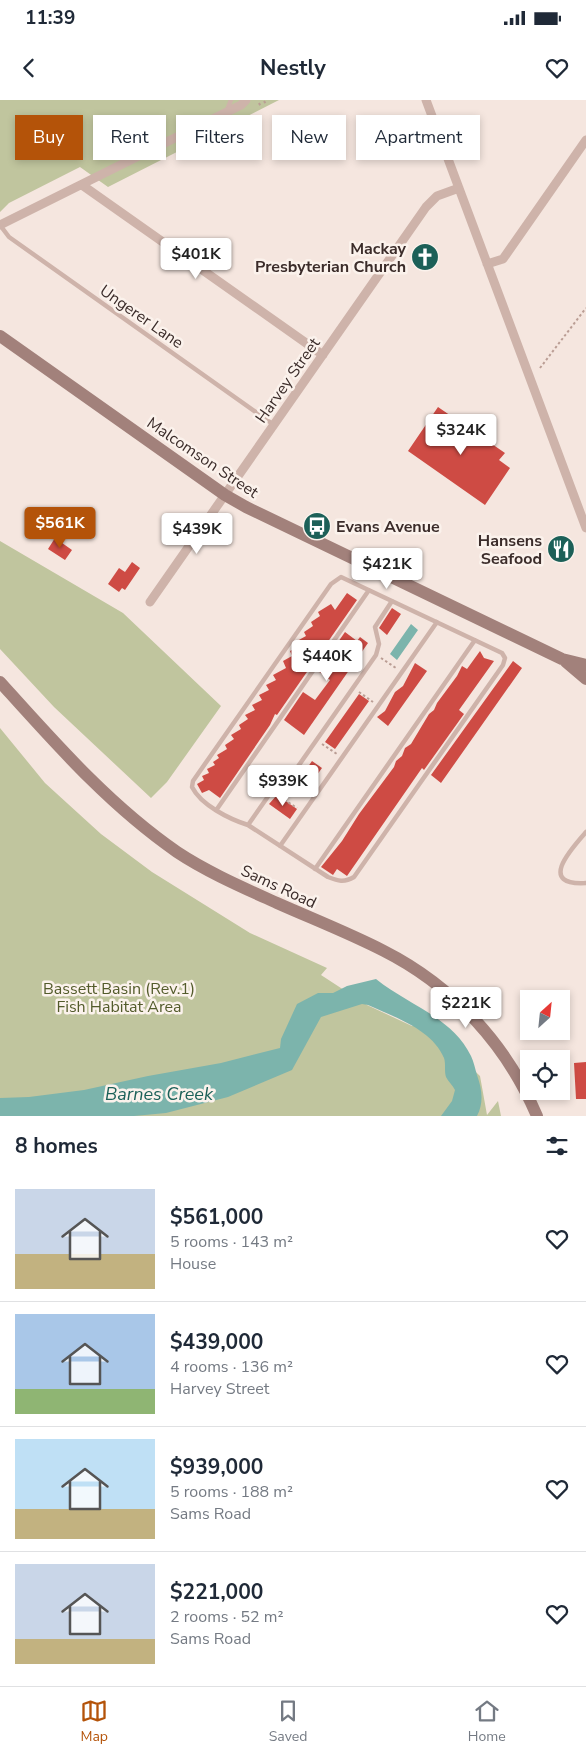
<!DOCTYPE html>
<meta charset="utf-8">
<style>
:root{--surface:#fff;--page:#f2f2f3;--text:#1f2937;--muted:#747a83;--line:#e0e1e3;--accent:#b45309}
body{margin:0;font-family:"Nunito Sans",sans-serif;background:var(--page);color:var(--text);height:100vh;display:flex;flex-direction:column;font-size:19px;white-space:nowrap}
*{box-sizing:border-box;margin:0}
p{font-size:16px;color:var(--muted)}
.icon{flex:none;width:28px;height:28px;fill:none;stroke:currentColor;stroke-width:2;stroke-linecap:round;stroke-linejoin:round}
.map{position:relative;height:1016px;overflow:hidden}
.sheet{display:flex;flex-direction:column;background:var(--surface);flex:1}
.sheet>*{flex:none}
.top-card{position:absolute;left:15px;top:15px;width:556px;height:45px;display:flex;gap:10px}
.needle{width:32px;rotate:27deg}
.fabs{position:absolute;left:520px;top:890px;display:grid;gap:10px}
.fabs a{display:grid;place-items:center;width:50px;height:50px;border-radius:0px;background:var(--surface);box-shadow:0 2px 8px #0003;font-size:25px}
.price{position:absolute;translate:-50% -42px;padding:0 11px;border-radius:5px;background:#fff;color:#222;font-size:16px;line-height:32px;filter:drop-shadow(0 1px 2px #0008)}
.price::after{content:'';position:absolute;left:50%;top:30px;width:15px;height:11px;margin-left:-8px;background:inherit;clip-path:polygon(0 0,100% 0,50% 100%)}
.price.active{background:var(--accent);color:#fff}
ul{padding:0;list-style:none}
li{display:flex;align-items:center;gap:15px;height:125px;padding:0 15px}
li+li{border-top:1px solid var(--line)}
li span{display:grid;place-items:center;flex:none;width:140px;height:100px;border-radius:0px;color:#555}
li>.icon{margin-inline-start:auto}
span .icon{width:60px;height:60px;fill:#fffc;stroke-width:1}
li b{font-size:21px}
h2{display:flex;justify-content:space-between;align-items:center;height:60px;padding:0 15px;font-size:21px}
.tag{padding:0 18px;border-radius:0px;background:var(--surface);box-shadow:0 2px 8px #0003;font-size:18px;line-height:45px}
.tag.active{background:var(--accent);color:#fff}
.status{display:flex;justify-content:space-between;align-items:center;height:35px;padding:0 25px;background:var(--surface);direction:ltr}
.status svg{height:14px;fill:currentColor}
header{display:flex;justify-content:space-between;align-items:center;height:65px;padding:0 15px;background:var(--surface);font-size:22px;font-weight:700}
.menu{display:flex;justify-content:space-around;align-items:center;height:70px;border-top:1px solid var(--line);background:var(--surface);font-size:14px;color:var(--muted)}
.menu a{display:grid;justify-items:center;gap:2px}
.menu .active{color:var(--accent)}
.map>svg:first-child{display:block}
.green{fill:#c0c59e}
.water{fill:#7cb4ac}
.building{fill:#ce4b44}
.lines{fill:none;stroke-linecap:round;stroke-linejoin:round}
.path{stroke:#ba9d94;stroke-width:2;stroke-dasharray:2.5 2.5;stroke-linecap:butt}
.lane{stroke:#ceb3aa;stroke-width:4.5}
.street{stroke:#ceb3aa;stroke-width:9}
.secondary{stroke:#a2817b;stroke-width:12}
.labels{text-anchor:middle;stroke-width:5;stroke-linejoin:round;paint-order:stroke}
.poi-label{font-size:16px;font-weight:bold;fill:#3b2c2a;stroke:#fbf2ec;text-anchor:end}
.street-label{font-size:16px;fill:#3b2c2a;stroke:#fbf2ec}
.park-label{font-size:16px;fill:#535b2b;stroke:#fbf2ec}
.water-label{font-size:18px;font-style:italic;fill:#1c6058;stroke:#fbf2ec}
</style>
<div class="status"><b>11:39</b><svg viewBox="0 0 49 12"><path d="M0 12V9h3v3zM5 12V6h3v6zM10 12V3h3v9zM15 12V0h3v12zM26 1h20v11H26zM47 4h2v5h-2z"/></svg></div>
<header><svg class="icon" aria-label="back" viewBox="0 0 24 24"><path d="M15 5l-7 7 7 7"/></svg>Nestly<svg class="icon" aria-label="heart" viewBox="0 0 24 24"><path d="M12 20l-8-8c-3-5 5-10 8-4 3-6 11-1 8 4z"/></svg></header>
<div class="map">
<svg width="586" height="1016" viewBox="0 0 586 1016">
<rect width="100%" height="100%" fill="#f5e6df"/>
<path class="green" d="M0 0H279L108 87 80 67 9 103 0 112Z
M0 441 123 513 221 606 167 682 151 698 54 607 0 549Z
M0 628 45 683 101 734 152 772 250 833 327 868 321 875 367 905 412 926 422 921 480 976 487 1015 498 1001 501 1016H0Z"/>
<path class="water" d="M411 524 418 530 397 560 390 554Z
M376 879C408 905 452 917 471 956 474 962 475 969 477 975 482 989 484 1003 477 1016H441L452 1001 455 990C453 986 448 981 446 977 444 971 446 964 444 958 432 929 394 917 368 905L362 904 321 917 292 970 228 997 166 1013 134 1016H0V998L29 997 84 990 148 976 221 963 280 948 281 939 297 904 318 893H333L347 886Z"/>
<path class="building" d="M438 307 505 353 499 360 510 368 485 405 408 351Z
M55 438 72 450 65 460 48 449Z
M132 462 140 468 125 490 122 488 119 492 108 484 119 468 125 472Z
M347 493 357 500 277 615 275 614 270 625 220 698 209 690 202 693 197 684 204 680 202 676 209 673 207 669 215 665 213 662 219 658 217 655 227 649 225 645 234 639 231 635 241 629 239 625 248 619 245 615 255 610 252 605 262 600 259 595 269 590 266 585 276 580 273 575 286 568 283 561 292 556 290 551 299 546 297 541 306 536 304 532 313 526 311 522 320 516 318 512 331 504 335 510Z
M392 508 401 514 387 535 379 528Z
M345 532 357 541 360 537 368 543 304 635 284 620 303 592 315 600 330 580 318 571Z
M480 551 484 558 494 561 459 610 464 614 424 670 422 668 347 776 337 769 333 775 321 767 342 741 359 714 394 667 396 661 402 656 405 648 411 644 429 614 434 610 437 603 457 576 462 566 467 569Z
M513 561 522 568 441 683 431 675Z
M415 563 427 571 388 626 377 617 385 611 395 592 403 586Z
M359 594 369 601 335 649 325 642Z
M312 661 322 668 306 690 296 684Z
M277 695 297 709 290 719 269 704Z
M586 962V999H576L574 963Z"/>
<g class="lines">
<path class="path" d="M264 1 266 4
M259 3 261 7
M540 268 586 208
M381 558 396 568
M359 592 373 602
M322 644 337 654
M280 697 297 708"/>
<path class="lane" d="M227 10 231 0
M0 125 9 137 274 325
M341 477 502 553 505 558 503 565 354 777C344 783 338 781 328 777L248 725C229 719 201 705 192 687L193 681 331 484Z
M217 709 369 490
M248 725 269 695 285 685 376 555 379 544 375 527 392 501
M586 732C571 749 537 786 586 783
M280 746 437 522
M315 769 475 540"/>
<path class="street" d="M426 0 586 428
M82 85 323 255
M0 125 241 5 246 0
M487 164 503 159 586 40
M150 502 426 107 437 96 459 88"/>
<path class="secondary" d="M0 236 225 395 246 407 562 559 586 565
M566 562 586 579
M0 582C55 643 109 705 177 752 207 772 244 788 277 803 313 819 349 833 384 851 453 886 507 945 537 1016"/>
</g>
<defs>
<g id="church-disc" transform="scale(1.4375)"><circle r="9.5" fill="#1c6058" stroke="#fbf2ec"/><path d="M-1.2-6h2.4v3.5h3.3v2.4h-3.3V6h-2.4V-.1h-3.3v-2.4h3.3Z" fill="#fff"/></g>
<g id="bus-disc" transform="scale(1.4375)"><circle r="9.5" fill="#1c6058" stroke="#fbf2ec"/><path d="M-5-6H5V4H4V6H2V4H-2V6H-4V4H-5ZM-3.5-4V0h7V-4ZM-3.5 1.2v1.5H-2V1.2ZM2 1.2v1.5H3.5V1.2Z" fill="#fff"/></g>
<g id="restaurant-disc" transform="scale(1.4375)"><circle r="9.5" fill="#1c6058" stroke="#fbf2ec"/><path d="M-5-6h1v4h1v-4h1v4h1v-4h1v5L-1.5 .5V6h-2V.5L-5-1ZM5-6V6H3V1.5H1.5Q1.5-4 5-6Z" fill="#fff"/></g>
</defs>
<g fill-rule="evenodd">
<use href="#church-disc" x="425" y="157"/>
<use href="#bus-disc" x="317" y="426"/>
<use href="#restaurant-disc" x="561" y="449"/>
</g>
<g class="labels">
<g class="poi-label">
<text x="406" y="154">Mackay<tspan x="406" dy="18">Presbyterian Church</tspan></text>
<text x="336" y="432" text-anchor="start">Evans Avenue</text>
<text x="542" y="446">Hansens<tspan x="542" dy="18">Seafood</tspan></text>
</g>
<g class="street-label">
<text transform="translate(142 216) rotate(35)" y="6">Ungerer Lane</text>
<text transform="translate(287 280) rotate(-55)" y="6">Harvey Street</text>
<text transform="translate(203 357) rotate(34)" y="6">Malcomson Street</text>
<text transform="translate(279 786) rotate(25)" y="6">Sams Road</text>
</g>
<g class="park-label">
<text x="119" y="894">Bassett Basin (Rev.1)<tspan x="119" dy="18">Fish Habitat Area</tspan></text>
</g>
<g class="water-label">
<text x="159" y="1000">Barnes Creek</text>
</g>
</g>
</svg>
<div class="fabs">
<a><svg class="needle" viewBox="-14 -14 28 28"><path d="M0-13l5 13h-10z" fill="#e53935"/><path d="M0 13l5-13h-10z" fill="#747a83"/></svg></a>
<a><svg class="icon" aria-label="locate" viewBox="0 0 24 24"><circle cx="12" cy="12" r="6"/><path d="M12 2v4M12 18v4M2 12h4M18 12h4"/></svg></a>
</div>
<b class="price" style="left:196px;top:180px">$401K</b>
<b class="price" style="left:461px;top:356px">$324K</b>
<b class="price active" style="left:60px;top:449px">$561K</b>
<b class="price" style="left:197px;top:455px">$439K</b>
<b class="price" style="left:387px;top:490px">$421K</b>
<b class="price" style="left:327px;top:582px">$440K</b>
<b class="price" style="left:283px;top:707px">$939K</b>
<b class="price" style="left:466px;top:929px">$221K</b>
<div class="top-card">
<a class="tag active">Buy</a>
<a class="tag">Rent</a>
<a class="tag">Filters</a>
<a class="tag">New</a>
<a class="tag">Apartment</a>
</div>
</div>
<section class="sheet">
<h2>8 homes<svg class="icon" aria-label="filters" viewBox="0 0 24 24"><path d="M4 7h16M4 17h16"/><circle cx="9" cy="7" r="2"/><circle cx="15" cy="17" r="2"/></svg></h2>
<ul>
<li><span style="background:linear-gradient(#c9d6e8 65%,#c2b280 0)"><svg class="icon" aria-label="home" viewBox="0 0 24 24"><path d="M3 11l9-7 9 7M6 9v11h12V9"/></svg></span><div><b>$561,000</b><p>5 rooms · 143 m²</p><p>House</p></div><svg class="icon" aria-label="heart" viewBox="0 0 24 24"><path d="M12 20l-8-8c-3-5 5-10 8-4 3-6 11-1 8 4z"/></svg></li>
<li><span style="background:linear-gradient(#a9c7e8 75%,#8fb573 0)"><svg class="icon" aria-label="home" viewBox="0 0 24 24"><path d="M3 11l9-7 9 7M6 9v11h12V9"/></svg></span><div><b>$439,000</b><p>4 rooms · 136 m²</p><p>Harvey Street</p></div><svg class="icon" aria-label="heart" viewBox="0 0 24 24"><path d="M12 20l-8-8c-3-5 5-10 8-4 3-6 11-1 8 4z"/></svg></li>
<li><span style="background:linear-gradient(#bfe0f5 70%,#c2b280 0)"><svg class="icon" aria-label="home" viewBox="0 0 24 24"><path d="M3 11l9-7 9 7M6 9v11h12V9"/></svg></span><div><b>$939,000</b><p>5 rooms · 188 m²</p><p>Sams Road</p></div><svg class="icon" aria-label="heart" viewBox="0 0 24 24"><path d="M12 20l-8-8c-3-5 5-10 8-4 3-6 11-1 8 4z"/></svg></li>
<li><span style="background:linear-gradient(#c9d6e8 75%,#c2b280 0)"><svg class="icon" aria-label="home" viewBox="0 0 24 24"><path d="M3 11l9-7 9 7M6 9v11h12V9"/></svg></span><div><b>$221,000</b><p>2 rooms · 52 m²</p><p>Sams Road</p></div><svg class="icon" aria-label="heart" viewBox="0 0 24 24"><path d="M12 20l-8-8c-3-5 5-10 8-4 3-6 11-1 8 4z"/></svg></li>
</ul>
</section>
<nav class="menu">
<a class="active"><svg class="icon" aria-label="map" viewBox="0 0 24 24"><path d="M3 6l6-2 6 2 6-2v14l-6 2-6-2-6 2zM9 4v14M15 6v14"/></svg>Map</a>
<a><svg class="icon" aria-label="saved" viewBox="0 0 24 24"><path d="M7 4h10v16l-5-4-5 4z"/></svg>Saved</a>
<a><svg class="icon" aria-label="home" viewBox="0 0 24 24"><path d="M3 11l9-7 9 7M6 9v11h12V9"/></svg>Home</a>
</nav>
